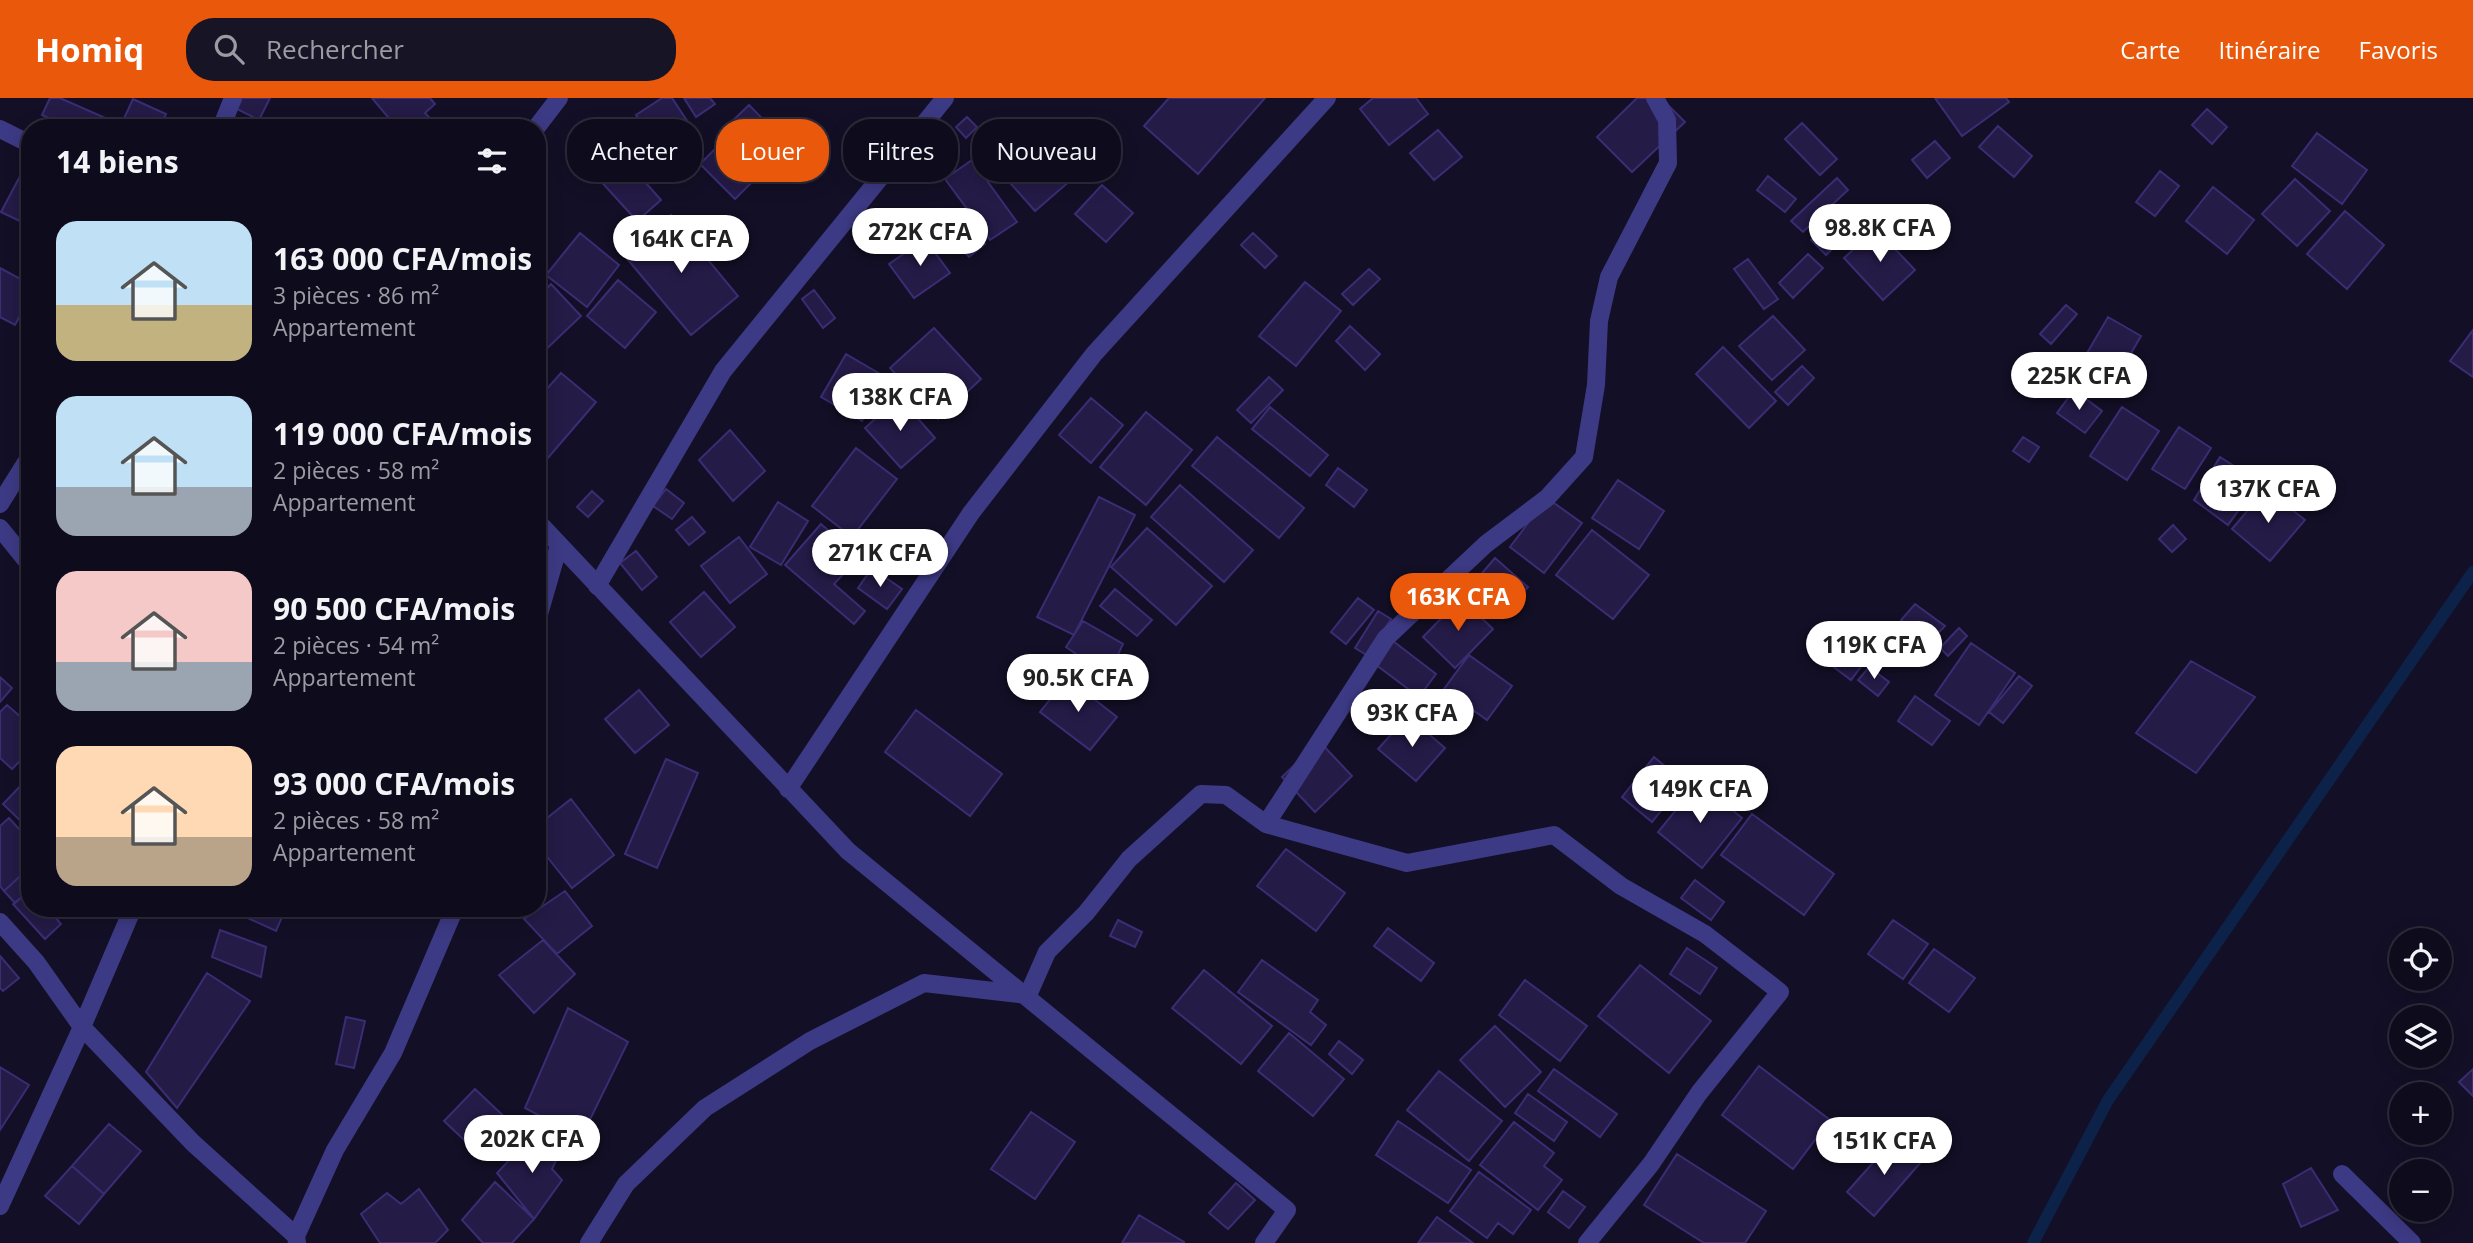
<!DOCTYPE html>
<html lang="fr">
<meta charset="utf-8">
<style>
:root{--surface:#0e0b1c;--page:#171425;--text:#f1f3f6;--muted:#9b9ba3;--line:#2e2b3b;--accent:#ea580c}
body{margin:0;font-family:"Open Sans",sans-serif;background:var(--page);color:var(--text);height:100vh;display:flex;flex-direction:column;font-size:26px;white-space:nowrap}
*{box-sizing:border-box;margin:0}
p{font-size:23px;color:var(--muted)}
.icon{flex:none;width:38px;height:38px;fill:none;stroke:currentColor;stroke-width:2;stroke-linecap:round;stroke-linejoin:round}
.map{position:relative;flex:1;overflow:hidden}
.sheet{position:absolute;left:21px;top:21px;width:525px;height:798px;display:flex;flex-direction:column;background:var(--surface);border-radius:28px;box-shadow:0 4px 18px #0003,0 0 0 2px var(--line)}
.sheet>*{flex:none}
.banner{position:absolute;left:567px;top:21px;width:665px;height:63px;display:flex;gap:14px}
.buttons{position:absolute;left:2389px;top:830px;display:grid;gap:14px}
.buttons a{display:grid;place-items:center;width:63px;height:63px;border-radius:50%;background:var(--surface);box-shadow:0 4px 18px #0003,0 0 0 2px var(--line);font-size:35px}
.price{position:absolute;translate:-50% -60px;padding:0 16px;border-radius:24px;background:#fff;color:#222;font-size:23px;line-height:46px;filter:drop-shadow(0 2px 4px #0008)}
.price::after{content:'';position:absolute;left:50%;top:42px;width:21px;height:16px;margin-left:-10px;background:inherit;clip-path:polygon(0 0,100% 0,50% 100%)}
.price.selected{background:var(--accent);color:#fff}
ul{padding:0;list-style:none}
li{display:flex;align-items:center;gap:21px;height:175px;padding:0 35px}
li span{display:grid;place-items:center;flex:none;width:196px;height:140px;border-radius:21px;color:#555}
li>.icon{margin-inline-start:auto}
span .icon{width:84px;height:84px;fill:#fffc;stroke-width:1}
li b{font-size:30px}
h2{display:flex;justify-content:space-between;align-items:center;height:84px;padding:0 35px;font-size:30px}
.tag{padding:0 24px;border-radius:28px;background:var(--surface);box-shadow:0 4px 18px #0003,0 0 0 2px var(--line);font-size:24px;line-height:63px}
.tag.selected{background:var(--accent);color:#fff}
header{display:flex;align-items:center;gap:42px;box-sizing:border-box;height:98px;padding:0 35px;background:var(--accent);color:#fff}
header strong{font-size:33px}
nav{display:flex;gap:38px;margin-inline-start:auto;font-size:24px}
.search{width:490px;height:63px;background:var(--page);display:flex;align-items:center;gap:18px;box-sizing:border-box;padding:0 24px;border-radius:28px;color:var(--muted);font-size:26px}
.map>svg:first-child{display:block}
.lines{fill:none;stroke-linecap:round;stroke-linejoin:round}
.stream{stroke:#0c2248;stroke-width:12}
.building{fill:#241b47;stroke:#3b2d73;stroke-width:2}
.street{stroke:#3d3a85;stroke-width:18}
</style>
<header>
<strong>Homiq</strong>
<div class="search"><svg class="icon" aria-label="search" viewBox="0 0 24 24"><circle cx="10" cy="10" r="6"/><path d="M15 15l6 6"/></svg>Rechercher</div>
<nav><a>Carte</a><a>Itinéraire</a><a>Favoris</a></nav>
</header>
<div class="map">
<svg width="2473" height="1145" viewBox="0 0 2473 1145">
<rect width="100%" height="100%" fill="#130f26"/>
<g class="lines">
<path class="stream" d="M2033 1145 2108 1002 2473 474"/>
</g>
<path class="building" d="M50 0H60L121 27 133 1 166 16 160 30H71L42 17Z
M242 0H270L259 22 237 11Z
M372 0H430L435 6 425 15 439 30H397Z
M662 0H672L699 41 667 62 636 17Z
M684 0H710L715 6 696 19Z
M1169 0H1265L1198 76 1144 28Z
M1373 0H1416L1428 16 1389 47 1360 11Z
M1637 0H1661L1685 24 1632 74 1597 39Z
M1935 0H2006L2009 4 1962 38Z
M749 7 786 45 759 70 723 32Z
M2207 11 2227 29 2212 46 2192 27Z
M967 19 977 29 966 40 956 29Z
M1802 25 1837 61 1820 77 1785 41Z
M1998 28 2032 58 2014 79 1979 49Z
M1438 32 1462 59 1434 82 1410 55Z
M2317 35 2367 72 2342 106 2292 68Z
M1935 43 1950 60 1927 80 1912 62Z
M721 45 756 80 735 101 700 66Z
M1039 47 1071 82 1035 113 1004 78Z
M622 58 661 102 637 123 597 79Z
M972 62 1017 124 990 142 945 81Z
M28 63 30 64V128L1 114Z
M2160 73 2179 88 2155 118 2136 104Z
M1768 78 1796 101 1785 114 1757 92Z
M1837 80 1848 92 1803 134 1791 123Z
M2295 81 2330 113 2297 148 2262 116Z
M1102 87 1133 115 1106 144 1075 116Z
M2213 89 2254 122 2227 156 2186 123Z
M1844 111 1859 126 1826 157 1811 142Z
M2345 113 2384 147 2347 191 2307 156Z
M957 114 985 146 969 159 941 128Z
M671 117 738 198 691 237 624 157Z
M1876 131 1915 172 1883 202 1844 160Z
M580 135 619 167 587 209 546 177Z
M1253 135 1277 158 1265 170 1241 147Z
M925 141 950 175 914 200 889 166Z
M1808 156 1823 170 1793 200 1779 185Z
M1748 161 1778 201 1764 211 1734 171Z
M0 170 30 186V200L15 227 0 219Z
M1369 171 1380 181 1353 207 1342 196Z
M618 182 656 214 625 250 587 218Z
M1305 184 1341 213 1296 268 1259 238Z
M551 186 581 218 537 260V200Z
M814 192 835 220 823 230 802 201Z
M2066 207 2077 216 2051 246 2040 236Z
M1773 218 1805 252 1772 282 1739 248Z
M2108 219 2141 238 2116 281 2083 262Z
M1350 228 1380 256 1365 272 1336 243Z
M934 230 981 281 938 321 890 270Z
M2473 232V279L2450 263Z
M1723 249 1776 303 1749 330 1696 276Z
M846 256 887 280 862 323 821 299Z
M1802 268 1814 280 1788 307 1775 294Z
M561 275 596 304 547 361 537 352V302Z
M1269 279 1283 292 1251 325 1237 312Z
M2074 292 2102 313 2085 335 2057 315Z
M899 299 935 340 901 370 865 330Z
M1091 300 1123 327 1091 365 1059 337Z
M1270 309 1328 357 1310 378 1252 331Z
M2122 309 2159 333 2127 382 2090 358Z
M1146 314 1192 352 1146 407 1100 369Z
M2179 329 2211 350 2185 391 2152 371Z
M730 332 765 373 733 403 699 362Z
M1217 339 1304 410 1279 440 1192 368Z
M2023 339 2039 349 2029 364 2013 353Z
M856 350 897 381 852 439 812 408Z
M2220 359 2259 384 2228 427 2194 402Z
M1338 370 1367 392 1354 409 1326 387Z
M1618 382 1664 413 1639 451 1592 420Z
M1180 387 1253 452 1224 484 1151 419Z
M666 391 684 405 672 421 653 408Z
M2266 391 2305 422 2270 463 2232 431Z
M592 393 603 403 588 419 577 409Z
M1099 399 1135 417 1074 537 1037 519Z
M1547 400 1582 425 1544 475 1510 449Z
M778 404 808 423 781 467 750 449Z
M692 419 705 434 689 447 676 432Z
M821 426 859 459 834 486 865 513 854 526 785 467Z
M2173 427 2186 441 2172 454 2159 441Z
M1147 430 1212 488 1176 527 1111 469Z
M1592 432 1649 477 1613 521 1556 477Z
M739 439 767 476 730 505 701 468Z
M636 453 657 479 642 492 620 465Z
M1495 460 1528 489 1504 517 1471 488Z
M872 470 902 491 887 511 858 490Z
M1115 491 1152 522 1137 538 1100 508Z
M704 494 735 529 701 559 670 524Z
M1358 500 1374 512 1346 546 1331 534Z
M1461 500 1493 531 1455 570 1423 539Z
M1915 506 1945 528 1930 544 1901 522Z
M1378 513 1391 521 1368 558 1355 550Z
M1083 523 1123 546 1108 578 1066 549Z
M1843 527 1875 550 1851 582 1819 558Z
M1959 530 1967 538 1948 558 1940 550Z
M1393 543 1436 576 1419 599 1375 566Z
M1971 545 2015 575 1979 627 1935 597Z
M1469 557 1512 588 1487 622 1444 591Z
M2191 563 2255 599 2196 675 2136 635Z
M1869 569 1889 584 1878 598 1858 582Z
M2019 578 2032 588 2003 625 1989 614Z
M0 579 12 590 0 604Z
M1067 580 1117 619 1090 652 1040 614Z
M639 592 669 627 635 655 605 621Z
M1915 598 1950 623 1932 647 1898 623Z
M7 607 30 627V653L12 671 0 660V614Z
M916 612 1002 676 970 718 885 654Z
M1408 618 1445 650 1416 683 1378 651Z
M1319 643 1352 678 1315 714 1282 679Z
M1654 659 1684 684 1652 724 1622 699Z
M666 661 698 675 657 770 625 756Z
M30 678V732L3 706Z
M1698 685 1742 720 1702 770 1658 734Z
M571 701 614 757 572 790 537 746V728Z
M1752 716 1834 776 1804 817 1721 757Z
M9 720 30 743V769L4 793 0 788V728Z
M1286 751 1345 795 1316 833 1257 788Z
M30 769V792L15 805 4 793Z
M1695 782 1724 804 1711 822 1681 800Z
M30 792V810H47L61 826 45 841 13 806Z
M565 793 592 828 557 856 524 821Z
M226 810H286L276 833Z
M1118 822 1142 834 1135 849 1110 838Z
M1893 822 1928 846 1903 881 1868 856Z
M1388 830 1434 865 1421 883 1374 848Z
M220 832 266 849 261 879 212 859Z
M543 842 575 876 534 915 499 877Z
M1687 850 1717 870 1700 896 1670 876Z
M1934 851 1975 880 1949 914 1909 885Z
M0 858 19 880 3 893 0 890Z
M1262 862 1318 902 1310 914 1326 927 1311 947 1238 894Z
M1640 867 1711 923 1669 975 1598 918Z
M1204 872 1272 928 1241 966 1172 910Z
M207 875 250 903 177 1010 146 974Z
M1525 882 1587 928 1560 963 1499 917Z
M568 910 628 944 581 1040 525 1010Z
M346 919 365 923 354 970 336 966Z
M1495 928 1541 974 1505 1009 1460 962Z
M1289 935 1344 981 1313 1018 1258 973Z
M1339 943 1363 962 1352 976 1329 956Z
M1759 968 1830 1022 1793 1071 1722 1017Z
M0 969 29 987 0 1032Z
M1554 971 1617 1016 1600 1039 1538 993Z
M2473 971V998L2459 984Z
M1439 973 1502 1023 1469 1063 1407 1012Z
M475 991 510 1024 479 1056 444 1023Z
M1528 996 1567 1024 1554 1043 1515 1015Z
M1031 1014 1075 1044 1035 1101 991 1071Z
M1398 1023 1471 1072 1448 1105 1376 1057Z
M1514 1024 1554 1055 1544 1068 1562 1082 1538 1112 1480 1067Z
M109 1026 141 1053 104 1096 72 1068Z
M532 1038 559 1056 552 1071 562 1082 534 1121 497 1075Z
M1894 1041 1921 1064 1874 1118 1847 1094Z
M1677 1056 1766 1113 1745 1145H1704L1644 1107Z
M72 1068 104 1096 79 1126 45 1098Z
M2311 1070 2338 1112 2301 1129 2283 1086Z
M1479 1074 1531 1112 1513 1136 1498 1125 1487 1140 1450 1113Z
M495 1084 534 1121 512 1145H483L462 1122Z
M1236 1085 1255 1102 1228 1131 1209 1115Z
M419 1091 448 1132 435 1145H380L361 1116 387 1095 401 1106Z
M1563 1093 1585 1109 1569 1130 1548 1114Z
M1139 1117 1184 1144V1145H1122Z
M1437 1119 1473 1145H1418Z"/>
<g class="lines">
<path class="street" d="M221 30 233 0
M536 30 559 0
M0 31 30 46
M0 406 30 358
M537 423 848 753 1287 1112 1264 1145
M0 430 30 467
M597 488 723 273 945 0
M537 523 559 447
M788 691 971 415 1094 256 1327 0
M1266 726 1386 540 1486 446 1547 400 1584 359 1596 287 1599 223 1609 179 1668 65 1667 22 1655 0
M0 824 36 864 82 929 133 810
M1028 897 1047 854 1086 815 1129 761 1201 696 1226 697 1266 726 1407 765 1554 737 1621 788 1705 836 1780 894 1699 995 1651 1066 1587 1145
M2342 1076 2412 1145
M0 1108 82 929 193 1045 296 1138 297 1145
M296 1138 335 1052 393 955 455 810
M589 1145 626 1086 705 1010 810 943 924 885 1028 897"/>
</g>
</svg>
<div class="buttons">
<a><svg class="icon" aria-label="locate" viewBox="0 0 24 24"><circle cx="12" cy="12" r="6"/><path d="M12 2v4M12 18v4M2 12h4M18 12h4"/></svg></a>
<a><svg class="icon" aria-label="layers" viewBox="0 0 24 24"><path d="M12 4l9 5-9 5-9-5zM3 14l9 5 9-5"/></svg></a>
<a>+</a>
<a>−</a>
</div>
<b class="price" style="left:1880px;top:166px">98.8K CFA</b>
<b class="price" style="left:920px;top:170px">272K CFA</b>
<b class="price" style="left:681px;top:177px">164K CFA</b>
<b class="price" style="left:2079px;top:314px">225K CFA</b>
<b class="price" style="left:900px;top:335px">138K CFA</b>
<b class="price" style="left:2268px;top:427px">137K CFA</b>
<b class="price" style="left:880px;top:491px">271K CFA</b>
<b class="price selected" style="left:1458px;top:535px">163K CFA</b>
<b class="price" style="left:1874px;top:583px">119K CFA</b>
<b class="price" style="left:1078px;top:616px">90.5K CFA</b>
<b class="price" style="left:1412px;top:651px">93K CFA</b>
<b class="price" style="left:1700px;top:727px">149K CFA</b>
<b class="price" style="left:532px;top:1077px">202K CFA</b>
<b class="price" style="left:1884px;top:1079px">151K CFA</b>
<div class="banner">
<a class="tag">Acheter</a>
<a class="tag selected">Louer</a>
<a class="tag">Filtres</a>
<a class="tag">Nouveau</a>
</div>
<section class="sheet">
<h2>14 biens<svg class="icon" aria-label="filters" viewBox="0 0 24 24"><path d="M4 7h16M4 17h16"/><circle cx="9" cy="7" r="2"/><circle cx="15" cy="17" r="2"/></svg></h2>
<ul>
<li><span style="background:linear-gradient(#bfe0f5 60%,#c2b280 0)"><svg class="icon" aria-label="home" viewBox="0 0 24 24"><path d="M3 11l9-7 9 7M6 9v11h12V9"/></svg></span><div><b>163 000 CFA/mois</b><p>3 pièces · 86 m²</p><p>Appartement</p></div></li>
<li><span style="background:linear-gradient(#bfe0f5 65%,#9aa5b1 0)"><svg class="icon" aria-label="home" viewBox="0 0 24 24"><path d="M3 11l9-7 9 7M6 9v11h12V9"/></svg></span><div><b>119 000 CFA/mois</b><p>2 pièces · 58 m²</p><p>Appartement</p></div></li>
<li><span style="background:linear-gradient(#f6c9c9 65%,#9aa5b1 0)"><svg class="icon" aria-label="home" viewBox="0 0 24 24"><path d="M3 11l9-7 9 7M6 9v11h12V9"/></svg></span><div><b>90 500 CFA/mois</b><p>2 pièces · 54 m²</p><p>Appartement</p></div></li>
<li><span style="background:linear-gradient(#ffd9b3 65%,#b9a48a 0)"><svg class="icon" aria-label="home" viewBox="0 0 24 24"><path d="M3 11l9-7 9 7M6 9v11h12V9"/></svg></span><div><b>93 000 CFA/mois</b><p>2 pièces · 58 m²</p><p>Appartement</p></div></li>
</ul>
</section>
</div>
